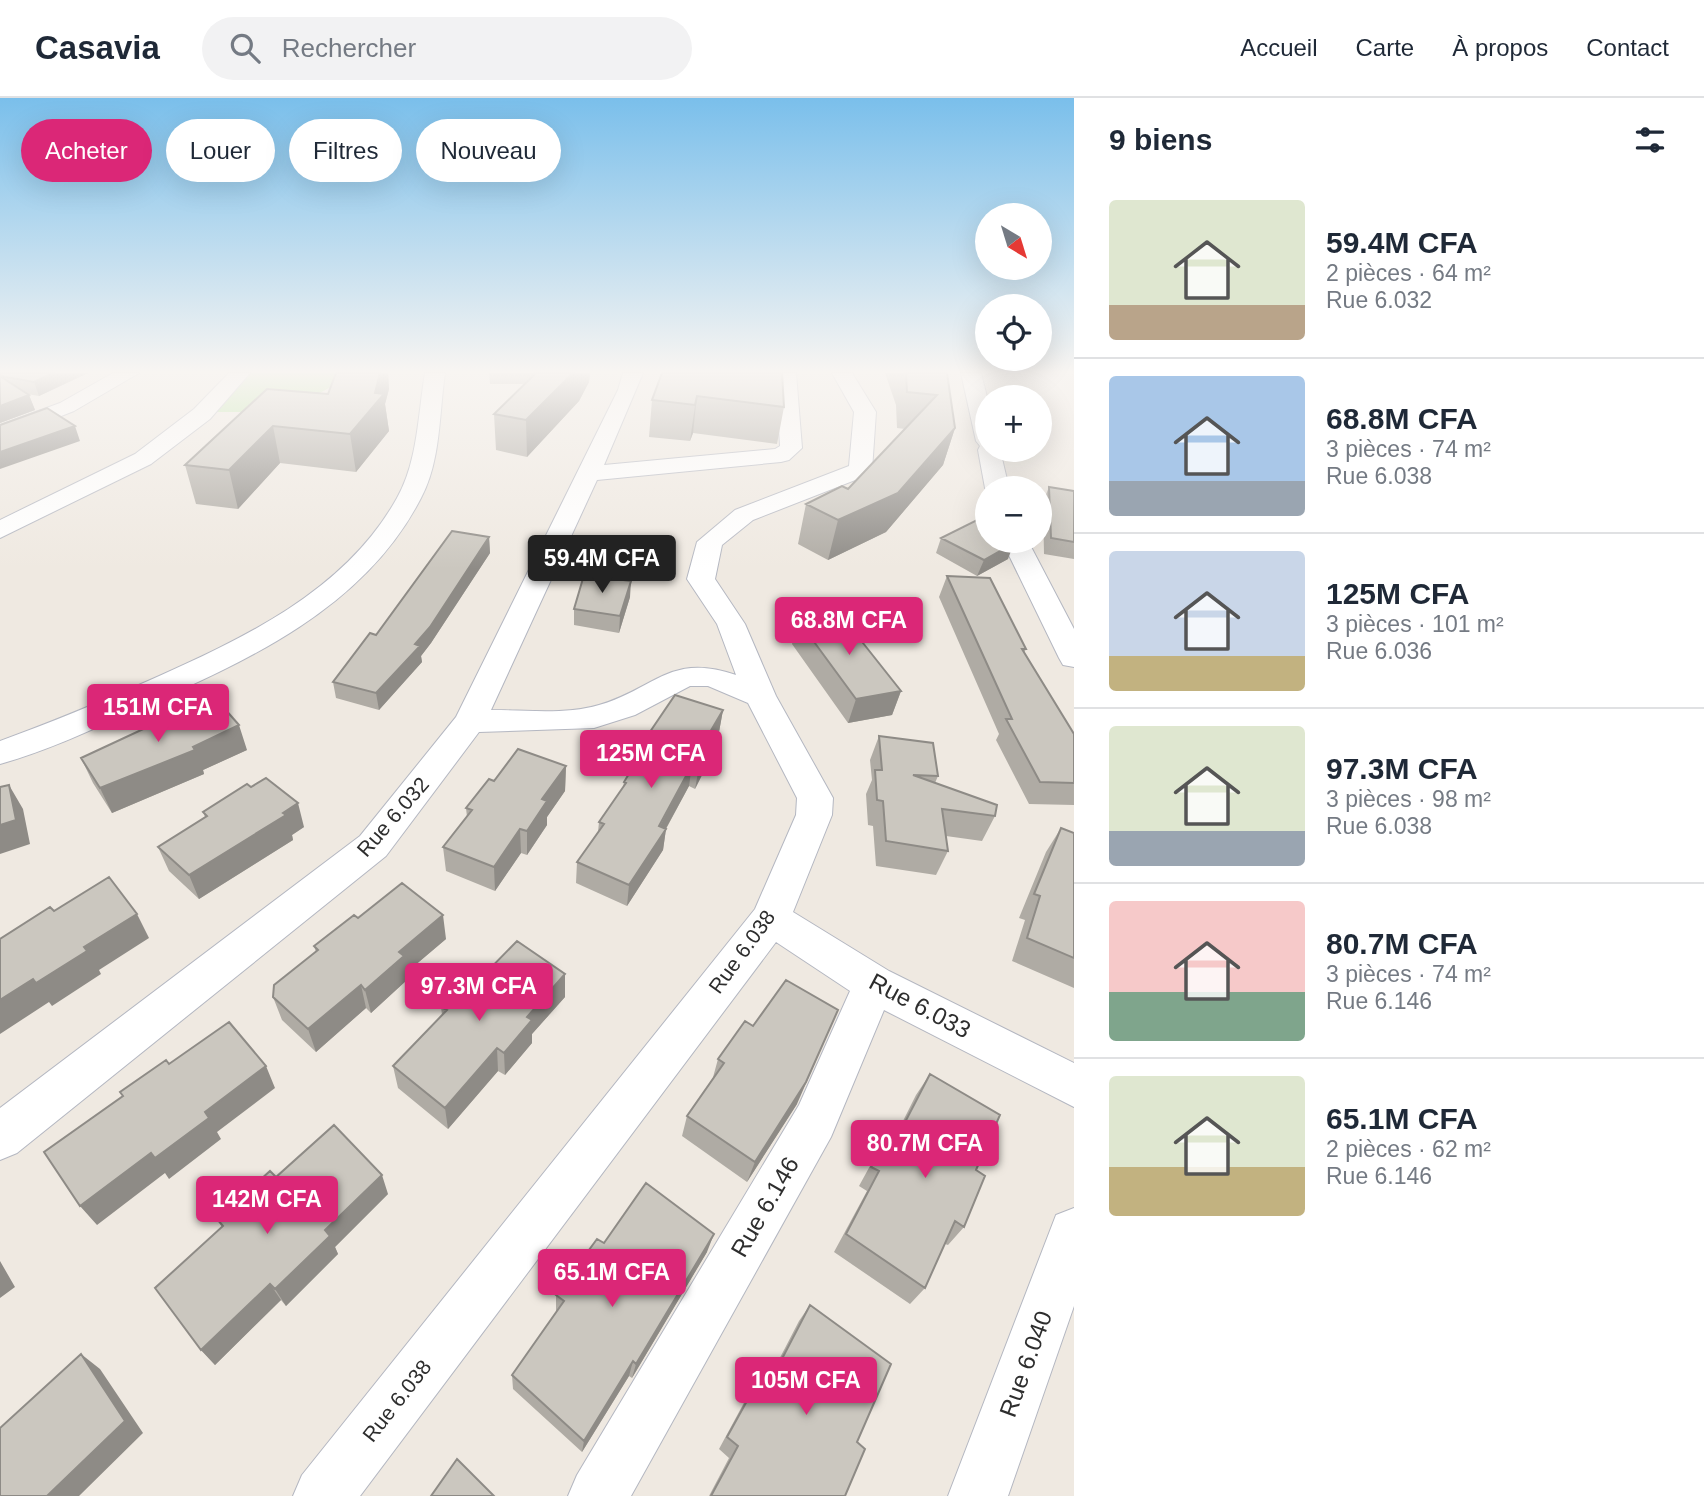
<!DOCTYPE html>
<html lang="fr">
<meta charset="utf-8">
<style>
:root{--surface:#fff;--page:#f2f2f3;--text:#1f2937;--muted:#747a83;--line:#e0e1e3;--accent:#db2777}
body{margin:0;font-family:Arial,sans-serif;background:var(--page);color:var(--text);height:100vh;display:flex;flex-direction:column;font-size:26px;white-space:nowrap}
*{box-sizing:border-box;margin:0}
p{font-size:23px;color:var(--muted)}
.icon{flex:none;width:38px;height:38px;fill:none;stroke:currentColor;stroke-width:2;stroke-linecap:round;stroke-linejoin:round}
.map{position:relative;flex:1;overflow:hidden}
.sheet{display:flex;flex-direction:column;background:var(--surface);width:630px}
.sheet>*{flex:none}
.hud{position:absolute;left:21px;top:21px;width:665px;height:63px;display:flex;gap:14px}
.needle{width:46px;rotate:142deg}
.fabs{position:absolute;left:975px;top:105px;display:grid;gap:14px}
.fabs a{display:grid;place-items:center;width:77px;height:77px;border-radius:50%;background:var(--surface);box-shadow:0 7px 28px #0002;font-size:35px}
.price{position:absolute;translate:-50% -60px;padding:0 16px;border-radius:7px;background:var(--accent);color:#fff;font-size:23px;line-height:46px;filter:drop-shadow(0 2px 4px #0008)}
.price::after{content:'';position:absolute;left:50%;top:42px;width:21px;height:16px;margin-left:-10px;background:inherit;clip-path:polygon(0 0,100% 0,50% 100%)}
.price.on{background:#222;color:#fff}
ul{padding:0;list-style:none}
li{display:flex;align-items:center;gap:21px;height:175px;padding:0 35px}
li+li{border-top:2px solid var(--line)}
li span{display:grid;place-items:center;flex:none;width:196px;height:140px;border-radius:7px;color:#555}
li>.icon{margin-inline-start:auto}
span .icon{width:84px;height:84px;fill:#fffc;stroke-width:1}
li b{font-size:30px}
h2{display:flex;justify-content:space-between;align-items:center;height:84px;padding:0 35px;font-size:30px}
.chip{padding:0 24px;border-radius:32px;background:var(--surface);box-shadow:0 7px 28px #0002;font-size:24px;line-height:63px}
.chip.on{background:var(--accent);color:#fff}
header{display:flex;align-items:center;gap:42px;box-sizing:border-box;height:98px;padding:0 35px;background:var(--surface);border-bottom:2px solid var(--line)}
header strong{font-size:33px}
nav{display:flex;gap:38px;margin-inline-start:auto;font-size:24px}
.search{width:490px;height:63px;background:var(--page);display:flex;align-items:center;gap:18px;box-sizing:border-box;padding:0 24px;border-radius:38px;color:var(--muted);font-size:26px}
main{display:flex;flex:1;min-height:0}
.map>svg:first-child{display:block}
.green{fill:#b6e59e}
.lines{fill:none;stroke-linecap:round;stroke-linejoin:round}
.minor-casing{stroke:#b4b7c1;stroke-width:2}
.minor{fill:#fff;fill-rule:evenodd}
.wall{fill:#afaba4}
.shaded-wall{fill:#8e8b86}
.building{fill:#cbc7bf;stroke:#8e8b86;stroke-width:2}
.labels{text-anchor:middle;stroke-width:7;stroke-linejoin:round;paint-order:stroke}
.street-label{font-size:21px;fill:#2e2e2e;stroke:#fff}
.near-street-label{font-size:24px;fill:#2e2e2e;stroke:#fff}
</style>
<header>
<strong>Casavia</strong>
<div class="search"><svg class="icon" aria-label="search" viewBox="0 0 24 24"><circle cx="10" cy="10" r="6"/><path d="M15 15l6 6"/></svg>Rechercher</div>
<nav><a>Accueil</a><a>Carte</a><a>À propos</a><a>Contact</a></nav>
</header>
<main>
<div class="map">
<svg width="1074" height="1398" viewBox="0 0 1074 1398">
<rect width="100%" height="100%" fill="#efe9e1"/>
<path class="green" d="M250 275H357L314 298 259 314H214Z"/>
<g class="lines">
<g class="minor-casing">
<path id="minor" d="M113 275H139L74 313 0 342V327L60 305Z
M229 275H250L210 321 151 366 0 440V422L135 356 194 311Z
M425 275H445C439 316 441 363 421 400 364 511 247 563 138 611 93 631 47 653 0 666V643C50 625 100 604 148 583 242 541 345 494 397 400 418 363 418 316 425 275Z
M623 275H643L604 367 775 351 780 348 776 275H796L802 350 789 362 781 364 597 382 491 612C525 612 566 617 599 607 655 591 670 554 736 577L717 526 687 481 697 444 735 412 849 368 854 314 832 275H852L876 314 872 372 868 377 753 422 722 447 715 481 745 526 776 598 833 700 832 717 793 814 889 873 1074 965V1009L884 912 831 1039 631 1398H568L577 1377 799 1007 850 893 776 844 360 1398H293L302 1377 755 811 796 717 797 700 748 605 708 588H690L635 617 594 630 479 634 386 758 17 1055 0 1062V1010L360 738 456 619 618 292Z
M961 275H981L987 299V352H1000L1009 390H987V393L985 390 978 352 980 348 976 343Z
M1002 443H1028L1074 531V569L1063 567 1059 560Z
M1074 1110V1208L1008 1398H948L1056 1117Z"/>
</g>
<use href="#minor" class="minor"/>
</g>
<path class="wall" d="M0 275H88L39 298 27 296 29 297 35 312 0 325Z
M388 275 389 291 385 306 389 333 356 374 280 365 238 411 196 406 185 367Z
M489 275H590L589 284 579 303 527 359 496 352 494 316 525 286H490Z
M662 275 784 309 777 346 693 335 690 343 649 339 652 302Z
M885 275H947L955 330 943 367 886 434 828 462 798 446 806 406 848 391 905 331 897 330 896 307Z
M1049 389 1074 393V461L1044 456 1043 404Z
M489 439 490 455 431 545 421 558 422 564 379 612 336 600 333 584 376 537Z
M941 440 1008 461 977 478 936 455Z
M947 478 1026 551 1024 555 1074 636V707L1029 706 996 642 999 636 939 499Z
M630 499 619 535 574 527V511Z
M798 522 901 593 892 617 848 625 792 546Z
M723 612 719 634 711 647 708 665 695 691 689 688 666 731 663 752 627 808 576 785 577 764 598 734 599 724 623 690 624 684 638 661 639 650Z
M171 622 247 652 203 672 204 676 112 715 93 685 81 660Z
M879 638 938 678 935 685 995 718 982 743 946 738 948 753 936 777 876 768 873 728 868 727 866 696 872 682 870 662Z
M566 668 565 693 547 719V727L527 757 521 755 495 793 446 773 443 749 467 719 466 710 494 683Z
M203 714 304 729 292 737 293 742 199 801 169 773 158 749 205 719Z
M1061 730 1074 735V890L1012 863 1025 822 1019 820 1046 754Z
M358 820 446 841 407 874 408 881 371 915 366 910 316 954 282 922 273 899 316 854 314 848Z
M477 884 565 899 532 936V945L505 977 498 973 448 1031 398 990 393 968 442 917 441 909Z
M718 961 797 1006 747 1084 682 1038 687 1018 712 983Z
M930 976 976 1072 964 1129 948 1147 945 1146 925 1190 910 1206 834 1154 867 1093 859 1088 882 1046 894 1025 900 1029 916 997Z
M276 1079 388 1096 335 1149 338 1156 286 1208 281 1202 215 1267 201 1252 222 1129 217 1121Z
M604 1145 707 1154 632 1280 629 1278 582 1354 513 1291 512 1277 556 1214V1197Z
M810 1207 857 1344 845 1398H709L729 1360 719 1351 753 1288 763 1274 770 1279 799 1223Z"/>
<path class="shaded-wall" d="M54 275H88L39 298 34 284Z
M380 275H388L389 291 385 306 389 333 356 374 350 336Z
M573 275H590L589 284 579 303 527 359 526 322Z
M29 297 35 312 0 325V308Z
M697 298 693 335 690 343 695 307Z
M75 328 80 343 0 371V354Z
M273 328 280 365 238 411 229 372Z
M955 330 943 367 886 434 828 462 838 422Z
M489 439 490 455 431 545 421 558 422 564 379 612 376 595 415 546Z
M1014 445 1008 461 977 478 984 462Z
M631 483 630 499 619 535 620 518Z
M901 593 892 617 848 625 856 601Z
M723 612 719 634 711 647 708 665 695 691 699 669 706 641Z
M239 627 247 652 203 672 204 676 112 715 100 690Z
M692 667 689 688 664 734 666 731 663 752 627 808 629 787Z
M566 668 565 693 547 719V727L527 757V733L542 701Z
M9 687 23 711 30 746 0 756V727Z
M298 705 304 729 292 737 293 742 199 801 189 777Z
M520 731 521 755 495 793 494 769Z
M137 816 149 840 99 872 101 876 52 908 49 904 0 936V902Z
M443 817 446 841 407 874 408 881 371 915 365 892 399 854Z
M565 876V899L532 936V945L505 977 504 955 527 919Z
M361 887 366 910 316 954 308 931Z
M828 935 797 1006 747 1084 755 1064Z
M497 950 498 973 448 1031 445 1010Z
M266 968 275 990 217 1034 221 1041 169 1081 165 1075 97 1127 80 1108Z
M382 1077 388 1096 335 1149 338 1156 286 1208 275 1191 325 1132Z
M714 1136 707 1154 632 1280 636 1266Z
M0 1163 15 1189 0 1200Z
M270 1186 281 1202 215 1267 201 1252Z
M81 1256 100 1271 143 1335 79 1398H47Z
M633 1263 629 1278 582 1354 584 1343Z"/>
<path class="building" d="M0 275H54L34 284 0 278Z
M336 275H380L375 295 384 296 350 336 273 328 229 372 185 367 267 291 328 296Z
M536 275H573L526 322 494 316Z
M662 275H782L784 309 697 298 695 307 652 302Z
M906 275H947L955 330 898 395 838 422 806 406 842 388 848 391 937 297 907 294Z
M0 278 29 297 0 308Z
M47 310 75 328 0 354V327Z
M1049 389 1074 393V444L1051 440Z
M977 422 987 427V443H1013L1014 445 984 462 941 440Z
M452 433 489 439 430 529 415 546 420 548 376 595 333 584 370 535 376 537Z
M584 477 631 483 620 518 574 511Z
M947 478 990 480 1026 551H1022L1074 636V685L1040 684 1006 621H1012Z
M840 516 901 593 856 601 798 522Z
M675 597 723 612 706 641 712 643 699 669 692 667 659 728 666 731 629 787 577 764 604 726 599 724 626 685 624 684 644 651 639 650Z
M217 602 239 627 193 649 195 652 100 690 81 660 169 619 171 622Z
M879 638 933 645 938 678 913 677 997 707 995 718 942 711 948 753 886 743 883 703 877 702 875 672H882Z
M518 651 566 668 542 701 547 703 527 733 520 731 494 769 443 749 472 712 466 710 489 681 494 683Z
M266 680 298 705 283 715 286 717 189 777 158 749 207 718 203 714 247 686 251 689Z
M9 687 16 722 0 727V689Z
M1061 730 1074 735V860L1027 840 1040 798 1034 796Z
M109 779 137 816 84 849 87 853 36 885 33 881 0 902V841L50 809 54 813Z
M402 785 443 817 399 854 404 858 365 892 361 887 308 931 273 899 274 887 318 852 314 848 354 817 358 820Z
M517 843 565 876 527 919 532 922 504 955 497 950 445 1010 393 968 447 912 441 909 471 879 477 884Z
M786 882 838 912 806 984 755 1064 687 1018 724 965 718 961 745 923 753 928Z
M229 924 266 968 205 1014 209 1020 155 1060 151 1055 80 1108 44 1054 123 998 120 994 166 962 169 966Z
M930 976 1000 1017 976 1072 985 1078 964 1129 955 1123 925 1190 846 1136 879 1073 871 1069 894 1025 902 1030Z
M334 1027 382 1077 325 1132 330 1138 275 1191 270 1186 201 1252 155 1190 223 1128 217 1121 270 1073 276 1079Z
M646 1085 714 1136 636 1266 633 1263 584 1343 512 1277 564 1203 556 1197 597 1141 604 1145Z
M810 1207 891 1266 857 1344 865 1351 845 1398H711L738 1348 727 1339 763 1274 772 1280Z
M81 1256 125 1323 47 1398H0V1330Z
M457 1361 494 1398H431Z"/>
<linearGradient id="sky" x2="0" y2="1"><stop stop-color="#7abfeb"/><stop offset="0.58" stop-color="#f8f5f2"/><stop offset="1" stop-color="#f8f5f2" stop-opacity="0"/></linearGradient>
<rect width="1074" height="471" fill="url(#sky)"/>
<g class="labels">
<g class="street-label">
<text transform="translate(393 719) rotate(-49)" y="7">Rue 6.032</text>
<text transform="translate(742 854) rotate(-54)" y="7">Rue 6.038</text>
<text transform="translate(397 1303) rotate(-52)" y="7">Rue 6.038</text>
</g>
<g class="near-street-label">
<text transform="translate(920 908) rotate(28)" y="8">Rue 6.033</text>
<text transform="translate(765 1109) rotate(-60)" y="8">Rue 6.146</text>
<text transform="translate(1026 1266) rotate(-70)" y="8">Rue 6.040</text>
</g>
</g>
</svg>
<div class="fabs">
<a><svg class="needle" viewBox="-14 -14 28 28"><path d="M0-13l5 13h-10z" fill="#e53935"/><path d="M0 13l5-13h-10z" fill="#747a83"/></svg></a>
<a><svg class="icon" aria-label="locate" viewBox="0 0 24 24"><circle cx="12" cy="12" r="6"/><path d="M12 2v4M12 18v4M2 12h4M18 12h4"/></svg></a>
<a>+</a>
<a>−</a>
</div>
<b class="price on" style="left:602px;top:497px">59.4M CFA</b>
<b class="price" style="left:849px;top:559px">68.8M CFA</b>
<b class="price" style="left:158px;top:646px">151M CFA</b>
<b class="price" style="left:651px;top:692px">125M CFA</b>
<b class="price" style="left:479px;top:925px">97.3M CFA</b>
<b class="price" style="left:925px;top:1082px">80.7M CFA</b>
<b class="price" style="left:267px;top:1138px">142M CFA</b>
<b class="price" style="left:612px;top:1211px">65.1M CFA</b>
<b class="price" style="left:806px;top:1319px">105M CFA</b>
<div class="hud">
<a class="chip on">Acheter</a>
<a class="chip">Louer</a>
<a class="chip">Filtres</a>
<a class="chip">Nouveau</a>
</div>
</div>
<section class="sheet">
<h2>9 biens<svg class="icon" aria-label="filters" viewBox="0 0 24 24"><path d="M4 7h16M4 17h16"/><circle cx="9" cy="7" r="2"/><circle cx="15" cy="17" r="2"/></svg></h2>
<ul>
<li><span style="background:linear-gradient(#dfe7d0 75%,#b9a48a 0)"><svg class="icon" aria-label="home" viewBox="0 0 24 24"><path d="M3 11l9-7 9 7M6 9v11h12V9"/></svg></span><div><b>59.4M CFA</b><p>2 pièces · 64 m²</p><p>Rue 6.032</p></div></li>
<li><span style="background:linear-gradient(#a9c7e8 75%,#9aa5b1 0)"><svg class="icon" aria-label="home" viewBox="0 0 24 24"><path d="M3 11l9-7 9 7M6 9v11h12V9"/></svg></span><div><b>68.8M CFA</b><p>3 pièces · 74 m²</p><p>Rue 6.038</p></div></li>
<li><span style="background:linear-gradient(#c9d6e8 75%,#c2b280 0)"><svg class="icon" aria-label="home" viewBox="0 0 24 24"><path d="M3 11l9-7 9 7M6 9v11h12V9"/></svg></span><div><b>125M CFA</b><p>3 pièces · 101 m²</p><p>Rue 6.036</p></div></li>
<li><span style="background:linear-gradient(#dfe7d0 75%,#9aa5b1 0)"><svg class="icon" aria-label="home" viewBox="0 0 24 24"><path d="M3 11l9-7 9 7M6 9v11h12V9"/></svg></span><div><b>97.3M CFA</b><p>3 pièces · 98 m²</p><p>Rue 6.038</p></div></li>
<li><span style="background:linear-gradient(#f6c9c9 65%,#7fa58c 0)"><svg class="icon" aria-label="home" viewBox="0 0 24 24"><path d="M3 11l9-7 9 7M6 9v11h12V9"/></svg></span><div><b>80.7M CFA</b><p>3 pièces · 74 m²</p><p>Rue 6.146</p></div></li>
<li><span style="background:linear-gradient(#dfe7d0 65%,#c2b280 0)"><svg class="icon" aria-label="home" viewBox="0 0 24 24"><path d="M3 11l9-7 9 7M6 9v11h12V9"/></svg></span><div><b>65.1M CFA</b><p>2 pièces · 62 m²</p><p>Rue 6.146</p></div></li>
</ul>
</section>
</main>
